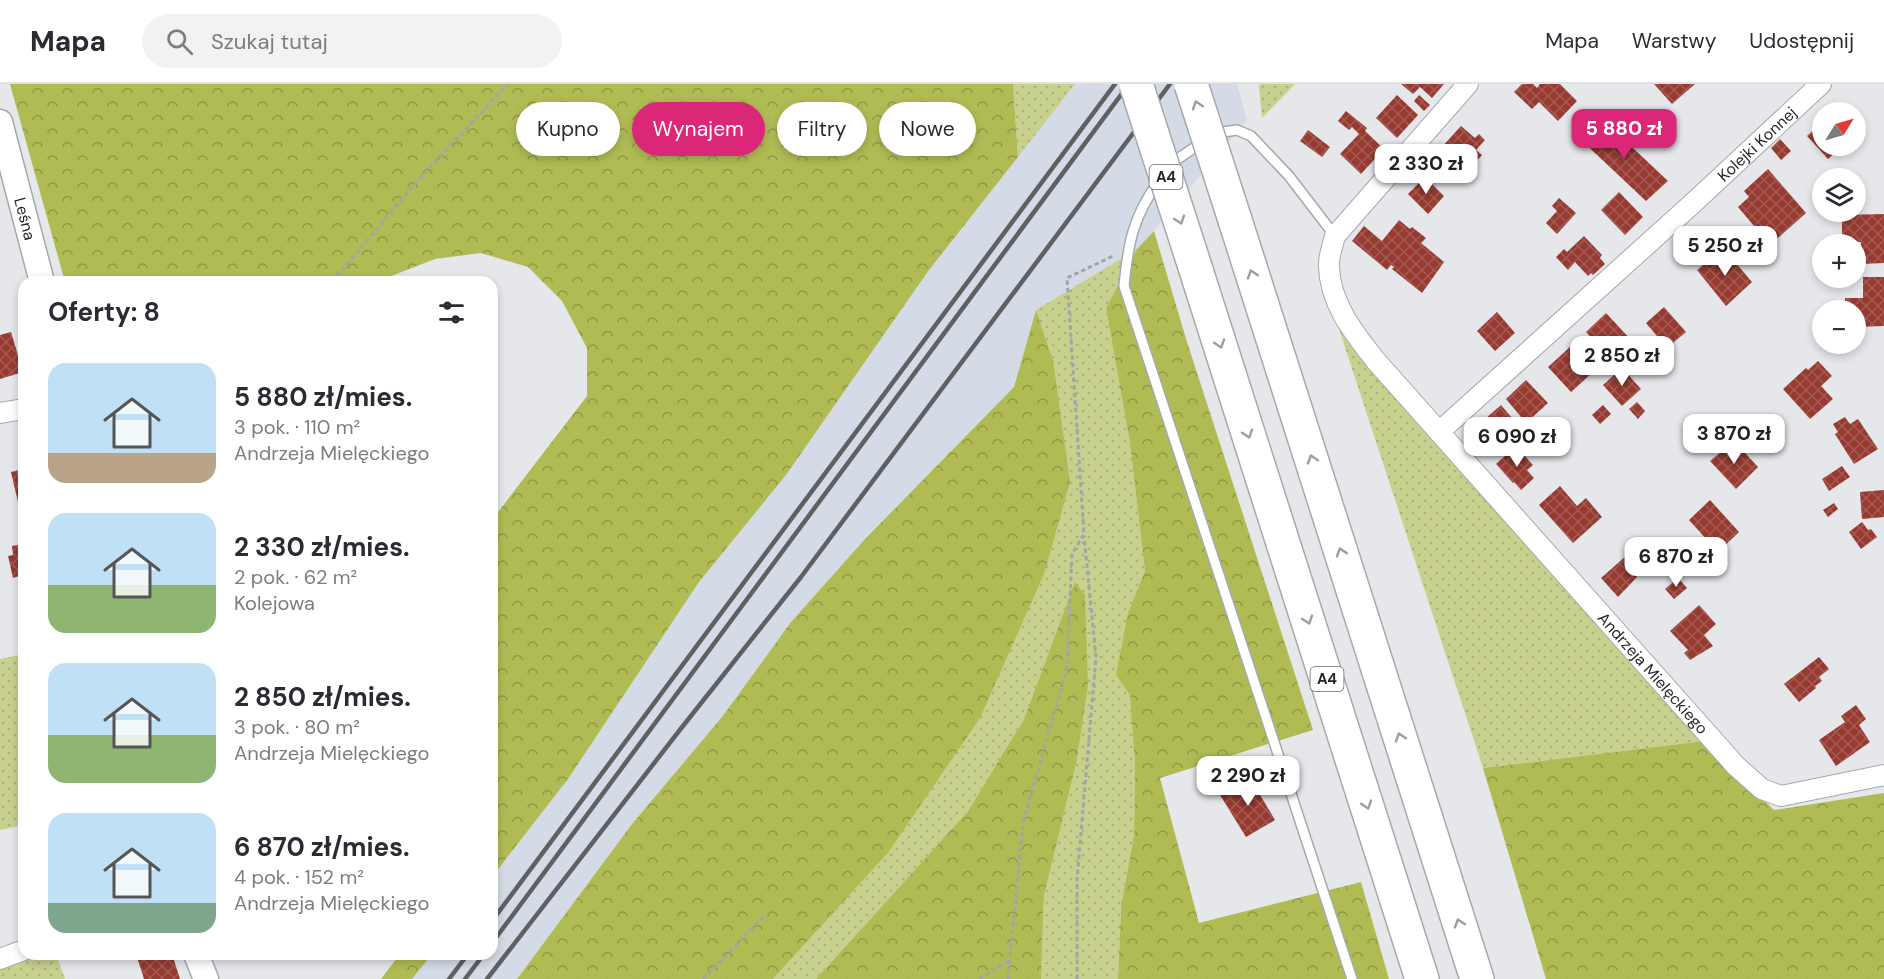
<!DOCTYPE html>
<html lang="pl">
<meta charset="utf-8">
<style>
:root{--surface:#fff;--page:#f2f2f3;--text:#2b2b33;--muted:#7c7c81;--line:#e1e1e2;--accent:#db2777}
body{margin:0;font-family:"DM Sans",sans-serif;background:var(--page);color:var(--text);height:100vh;display:flex;flex-direction:column;font-size:22px;white-space:nowrap}
*{box-sizing:border-box;margin:0}
p{font-size:20px;color:var(--muted)}
.icon{flex:none;width:33px;height:33px;fill:none;stroke:currentColor;stroke-width:2;stroke-linecap:round;stroke-linejoin:round}
.map{position:relative;flex:1;overflow:hidden}
.drawer{position:absolute;left:18px;top:192px;width:480px;height:684px;display:flex;flex-direction:column;background:var(--surface);border-radius:18px;box-shadow:0 3px 9px #0003}
.drawer>*{flex:none}
.guide{position:absolute;left:516px;top:18px;width:570px;height:54px;display:flex;gap:12px}
.needle{width:39px;rotate:53deg}
.fabs{position:absolute;left:1812px;top:18px;display:grid;gap:12px}
.fabs a{display:grid;place-items:center;width:54px;height:54px;border-radius:50%;background:var(--surface);box-shadow:0 3px 9px #0003;font-size:30px}
.price{position:absolute;translate:-50% -51px;padding:0 14px;border-radius:12px;background:#fff;color:#222;font-size:20px;line-height:39px;filter:drop-shadow(0 2px 3px #0008)}
.price::after{content:'';position:absolute;left:50%;top:36px;width:18px;height:14px;margin-left:-9px;background:inherit;clip-path:polygon(0 0,100% 0,50% 100%)}
.price.current{background:var(--accent);color:#fff}
ul{padding:0;list-style:none}
li{display:flex;align-items:center;gap:18px;height:150px;padding:0 30px}
li span{display:grid;place-items:center;flex:none;width:168px;height:120px;border-radius:18px;color:#555}
li>.icon{margin-inline-start:auto}
span .icon{width:72px;height:72px;fill:#fffc;stroke-width:1}
li b{font-size:26px}
h2{display:flex;justify-content:space-between;align-items:center;height:72px;padding:0 30px;font-size:26px}
.tag{padding:0 21px;border-radius:27px;background:var(--surface);box-shadow:0 3px 9px #0003;font-size:21px;line-height:54px}
.tag.current{background:var(--accent);color:#fff}
header{display:flex;align-items:center;gap:36px;box-sizing:border-box;height:84px;padding:0 30px;background:var(--surface);border-bottom:2px solid var(--line)}
header strong{font-size:28px}
nav{display:flex;gap:33px;margin-inline-start:auto;font-size:21px}
.search{width:420px;height:54px;background:var(--page);display:flex;align-items:center;gap:15px;box-sizing:border-box;padding:0 21px;border-radius:33px;color:var(--muted);font-size:22px}
.map>svg:first-child{display:block}
.built{fill:#d5dbe6}
.grass{fill:url(#grass-dots)}
.forest{fill:url(#forest-crowns)}
.building{fill:url(#building-cross-hatch)}
.lines{fill:none;stroke-linecap:round;stroke-linejoin:round}
.service-casing{stroke:#a6a9ac;stroke-width:12}
.minor-casing{stroke:#a6a9ac;stroke-width:22}
.tertiary-casing{stroke:#a6a9ac;stroke-width:27}
.motorway-casing{stroke:#a6a9ac;stroke-width:36}
.path{stroke:#a2a4a7;stroke-width:3;stroke-dasharray:4.5 3;stroke-linecap:butt}
.service{stroke:#fff;stroke-width:9}
.minor{stroke:#fff;stroke-width:20}
.tertiary{stroke:#fff;stroke-width:24}
.motorway{stroke:#fff;stroke-width:33}
.rail{stroke:#5e6062;stroke-width:4.5}
.motorway-bridge-casing{stroke:#a6a9ac;stroke-width:36;stroke-linecap:butt}
.motorway-bridge{stroke:#fff;stroke-width:33}
.oneway{stroke:#9d9e9e}
.labels{text-anchor:middle;stroke-width:6;stroke-linejoin:round;paint-order:stroke}
.shield{fill:#fff;stroke:#676868;stroke-width:1.5}
.shield-label{font-size:15px;font-weight:bold;fill:#262728}
.street-label{font-size:16px;fill:#262728;stroke:#fff}
</style>
<header>
<strong>Mapa</strong>
<div class="search"><svg class="icon" aria-label="search" viewBox="0 0 24 24"><circle cx="10" cy="10" r="6"/><path d="M15 15l6 6"/></svg>Szukaj tutaj</div>
<nav><a>Mapa</a><a>Warstwy</a><a>Udostępnij</a></nav>
</header>
<div class="map">
<svg width="1884" height="895" viewBox="0 0 1884 895">
<defs>
<pattern id="grass-dots" width="8" height="8" patternUnits="userSpaceOnUse" patternTransform="scale(1.5)"><rect width="8" height="8" fill="#c8d08e"/><path d="M2 2h.1M6 6h.1" fill="none" stroke="#acb37a" stroke-width="1.8" stroke-linecap="round"/></pattern>
<pattern id="forest-crowns" width="20" height="18" patternUnits="userSpaceOnUse" patternTransform="scale(1.5)"><rect width="20" height="18" fill="#b1bb54"/><path d="M2 6a3 3 0 1 1 6 0M12 15a3 3 0 1 1 6 0" fill="none" stroke="#909846"/></pattern>
<pattern id="building-cross-hatch" width="8" height="8" patternUnits="userSpaceOnUse" patternTransform="scale(1.5)"><rect width="8" height="8" fill="#983a30"/><path d="M0 0l8 8M0 8l8-8" fill="none" stroke="#a25b54"/></pattern>
</defs>
<rect width="100%" height="100%" fill="#e5e7eb"/>
<path class="built" d="M1075 0H1237L1247 36 1154 147 1137 165 1036 226 1014 303 865 455 791 538 722 633 632 740 517 895H412L432 870H492V793L568 695 699 498 786 391 929 186Z"/>
<path class="grass" d="M1013 0H1075L1018 73Z
M1260 0H1295L1262 34 1259 2Z
M1137 165 1106 224 1130 360 1145 487 1128 529 1135 680 1134 751 1121 822 1118 895H1041L1044 812 1076 680 1075 499 1024 635 968 727 816 895H773L887 770 1053 276 1036 226Z
M1339 245 1704 657 1483 684Z
M24 570V741L0 746V575Z
M35 870H56L65 895H0V884Z"/>
<path class="forest" d="M10 0H1013L1018 73 929 186 786 391 699 498 568 695 492 793V436L587 312V264L562 217 528 183 481 169 435 175 376 198H65Z
M1154 147 1187 258 1313 646 1160 694 1199 839 1361 798 1389 895H1118L1121 822 1134 751 1135 680 1130 611 1116 591 1128 529 1145 487 1130 360 1106 224 1137 165Z
M1036 226 1053 276 1070 398 1044 490 980 634 887 770 773 895H517L632 740 722 633 791 538 865 455 1014 303Z
M1075 498 1085 511 1088 601 1076 680 1044 812 1041 895H816L968 727 1024 635Z
M1704 657 1774 726 1884 709V895H1546L1483 684Z
M400 870H432L412 895H381Z"/>
<path class="building" d="M1401 0H1444L1432 14 1420 3 1413 10Z
M1522 0H1533L1537 4 1540 0H1560L1577 17 1558 37 1539 18 1532 25 1514 8Z
M1654 0H1695L1672 20Z
M1397 11 1418 31 1397 54 1376 34Z
M1419 11 1430 21 1424 27 1414 17Z
M1346 27 1367 44 1365 47 1384 65 1361 90 1340 70 1359 50 1352 43 1349 46 1338 37Z
M1601 34 1668 97 1646 117 1579 54Z
M1822 38V62H1843L1828 75 1807 52Z
M1461 42 1475 54 1479 50 1485 56 1476 66 1482 71 1471 83 1465 78 1461 83 1441 64Z
M1308 46 1330 63 1322 73 1300 57Z
M1780 55 1791 67 1781 76 1771 64Z
M1768 85 1806 129 1770 161 1738 123 1749 113 1744 107Z
M1425 93 1444 112 1428 130 1408 110Z
M1619 108 1643 133 1625 151 1601 126Z
M1559 114 1576 129 1557 150 1546 139 1557 127 1552 122Z
M1884 130V179L1862 180 1861 158 1842 159V131Z
M1399 136 1410 145 1412 143 1426 154 1421 159 1444 178 1422 209 1392 185 1394 183 1391 181 1387 186 1352 157 1364 142 1382 157Z
M1584 152 1602 171 1600 174 1605 180 1593 191 1591 189 1588 192 1575 178 1568 186 1556 173 1564 165 1567 168Z
M1723 164 1752 198 1726 222 1697 186Z
M1863 193H1884V242L1856 243V226H1845V214H1863Z
M1664 223 1686 248 1667 264 1646 239Z
M1497 228 1515 249 1495 267 1477 247Z
M1606 229 1632 257 1624 264 1631 272 1618 283 1586 248Z
M11 248 23 288 0 295V251Z
M1643 255 1652 265 1641 275 1632 265Z
M1570 263 1593 288 1571 308 1548 283Z
M1818 277 1832 292 1821 302 1833 315 1810 335 1783 305 1806 284 1808 286Z
M1622 284 1641 305 1622 322 1603 301Z
M1526 296 1548 319 1526 339 1506 315Z
M1637 318 1645 327 1638 335 1629 325Z
M1501 321 1518 341 1502 354 1485 335Z
M1603 321 1611 330 1600 340 1592 331Z
M1845 333 1850 340 1858 335 1878 365 1854 380 1835 350 1838 348 1833 340Z
M1734 357 1758 383 1736 405 1710 377Z
M1516 362 1533 381 1527 386 1534 394 1521 406 1514 398 1513 399 1496 380Z
M1842 382 1850 393 1829 407 1822 395Z
M24 385V431H21L11 388Z
M1560 402 1577 422 1586 414 1602 433 1573 459 1539 421Z
M1884 406V433L1862 435 1860 408Z
M1710 416 1739 448 1718 468 1689 436Z
M1834 419 1838 425 1828 433 1823 426Z
M1862 438 1868 446 1871 445 1877 453 1861 465 1849 448Z
M1658 458 1664 465 1651 476 1645 470Z
M24 460V500L21 501 19 492 13 494 8 472 13 471 12 462Z
M1666 465 1674 474 1657 489 1650 481Z
M1626 472 1631 477 1626 481 1637 493 1618 513 1601 494Z
M1678 494 1687 504 1674 515 1665 505Z
M1699 521 1716 540 1704 551 1713 562 1690 576 1684 569 1688 566 1670 547Z
M1819 573 1829 585 1819 593 1822 597 1815 602 1816 604 1799 618 1784 600Z
M1856 621 1866 635 1859 641 1870 658 1836 682 1819 656 1845 638 1841 632Z
M1250 694 1275 736 1246 753 1220 711Z
M136 870H172L180 895H144Z"/>
<g class="lines">
<g class="service-casing">
<path id="service" d="M1169 83 1173 78 1216 49 1237 46 1251 52 1289 92 1335 152
M1159 97C1133 132 1128 160 1124 202L1352 895"/>
</g>
<g class="minor-casing">
<g id="minor">
<path id="s1" d="M1468 0 1335 152C1333 161 1328 173 1329 183 1330 220 1355 250 1376 277L1736 682 1762 705 1781 712 1884 691"/>
<path d="M0 329 24 325"/>
<path id="s2" d="M1439 348 1692 120 1821 0"/>
<path d="M0 875 24 866"/>
</g>
</g>
<g class="tertiary-casing">
<g id="tertiary">
<path id="s3" d="M0 38 42 198"/>
<path d="M196 870 206 895"/>
</g>
</g>
<g class="motorway-casing">
<path id="motorway" d="M1235 136 1477 895
M1196 186 1422 895"/>
</g>
<path class="path" d="M332 198 419 95 508 0
M703 895 766 830
M979 895 1008 877
M1008 895 1023 739 1067 584 1072 470 1084 450 1067 194 1115 171
M1077 895V796L1096 573 1084 452"/>
<use href="#service" class="service"/>
<use href="#minor" class="minor"/>
<use href="#tertiary" class="tertiary"/>
<use href="#motorway" class="motorway"/>
<path class="rail" d="M492 837 1115 0
M492 859 1129 0
M449 895 468 870
M465 895 484 870
M487 895 679 647 801 493 1170 0"/>
<g class="motorway-bridge-casing">
<path id="motorway-bridge" d="M1136 0 1196 186
M1191 0 1235 136"/>
</g>
<use href="#motorway-bridge" class="motorway-bridge"/>
</g>
<defs><path id="oneway-chevron" d="M-2-3.5L2.5 0L-2 3.5" fill="none" stroke-width="1.6" stroke-linecap="round" stroke-linejoin="round" transform="scale(1.5)"/></defs>
<g class="oneway">
<use href="#oneway-chevron" transform="translate(1197 21) rotate(-108)"/>
<use href="#oneway-chevron" transform="translate(1180 136) rotate(72)"/>
<use href="#oneway-chevron" transform="translate(1252 190) rotate(-108)"/>
<use href="#oneway-chevron" transform="translate(1220 260) rotate(72)"/>
<use href="#oneway-chevron" transform="translate(1248 350) rotate(72)"/>
<use href="#oneway-chevron" transform="translate(1312 375) rotate(-108)"/>
<use href="#oneway-chevron" transform="translate(1341 468) rotate(-108)"/>
<use href="#oneway-chevron" transform="translate(1308 536) rotate(72)"/>
<use href="#oneway-chevron" transform="translate(1400 653) rotate(-108)"/>
<use href="#oneway-chevron" transform="translate(1367 721) rotate(72)"/>
<use href="#oneway-chevron" transform="translate(1459 839) rotate(-108)"/>
</g>
<g class="labels">
<g class="shield">
<rect x="1149.5" y="81" width="33" height="24" rx="4.5"/>
<rect x="1310.5" y="583" width="33" height="24" rx="4.5"/>
</g>
<g class="shield-label">
<text x="1166" y="98">A4</text>
<text x="1327" y="600">A4</text>
</g>
<g class="street-label">
<text dy="6" stroke="none"><textPath href="#s2" startOffset="429">Kolejki Konnej</textPath></text>
<text dy="6" stroke="none"><textPath href="#s3" startOffset="100">Leśna</textPath></text>
<text dy="6" stroke="none"><textPath href="#s1" startOffset="758">Andrzeja Mielęckiego</textPath></text>
</g>
</g>
</svg>
<div class="fabs">
<a><svg class="needle" viewBox="-14 -14 28 28"><path d="M0-13l5 13h-10z" fill="#e53935"/><path d="M0 13l5-13h-10z" fill="#7c7c81"/></svg></a>
<a><svg class="icon" aria-label="layers" viewBox="0 0 24 24"><path d="M12 4l9 5-9 5-9-5zM3 14l9 5 9-5"/></svg></a>
<a>+</a>
<a>−</a>
</div>
<b class="price current" style="left:1624px;top:76px">5 880 zł</b>
<b class="price" style="left:1426px;top:111px">2 330 zł</b>
<b class="price" style="left:1725px;top:193px">5 250 zł</b>
<b class="price" style="left:1622px;top:303px">2 850 zł</b>
<b class="price" style="left:1734px;top:381px">3 870 zł</b>
<b class="price" style="left:1517px;top:384px">6 090 zł</b>
<b class="price" style="left:1676px;top:504px">6 870 zł</b>
<b class="price" style="left:1248px;top:723px">2 290 zł</b>
<div class="guide">
<a class="tag">Kupno</a>
<a class="tag current">Wynajem</a>
<a class="tag">Filtry</a>
<a class="tag">Nowe</a>
</div>
<section class="drawer">
<h2>Oferty: 8<svg class="icon" aria-label="filters" viewBox="0 0 24 24"><path d="M4 7h16M4 17h16"/><circle cx="9" cy="7" r="2"/><circle cx="15" cy="17" r="2"/></svg></h2>
<ul>
<li><span style="background:linear-gradient(#bfe0f5 75%,#b9a48a 0)"><svg class="icon" aria-label="home" viewBox="0 0 24 24"><path d="M3 11l9-7 9 7M6 9v11h12V9"/></svg></span><div><b>5 880 zł/mies.</b><p>3 pok. · 110 m²</p><p>Andrzeja Mielęckiego</p></div></li>
<li><span style="background:linear-gradient(#bfe0f5 60%,#8fb573 0)"><svg class="icon" aria-label="home" viewBox="0 0 24 24"><path d="M3 11l9-7 9 7M6 9v11h12V9"/></svg></span><div><b>2 330 zł/mies.</b><p>2 pok. · 62 m²</p><p>Kolejowa</p></div></li>
<li><span style="background:linear-gradient(#bfe0f5 60%,#8fb573 0)"><svg class="icon" aria-label="home" viewBox="0 0 24 24"><path d="M3 11l9-7 9 7M6 9v11h12V9"/></svg></span><div><b>2 850 zł/mies.</b><p>3 pok. · 80 m²</p><p>Andrzeja Mielęckiego</p></div></li>
<li><span style="background:linear-gradient(#bfe0f5 75%,#7fa58c 0)"><svg class="icon" aria-label="home" viewBox="0 0 24 24"><path d="M3 11l9-7 9 7M6 9v11h12V9"/></svg></span><div><b>6 870 zł/mies.</b><p>4 pok. · 152 m²</p><p>Andrzeja Mielęckiego</p></div></li>
</ul>
</section>
</div>
